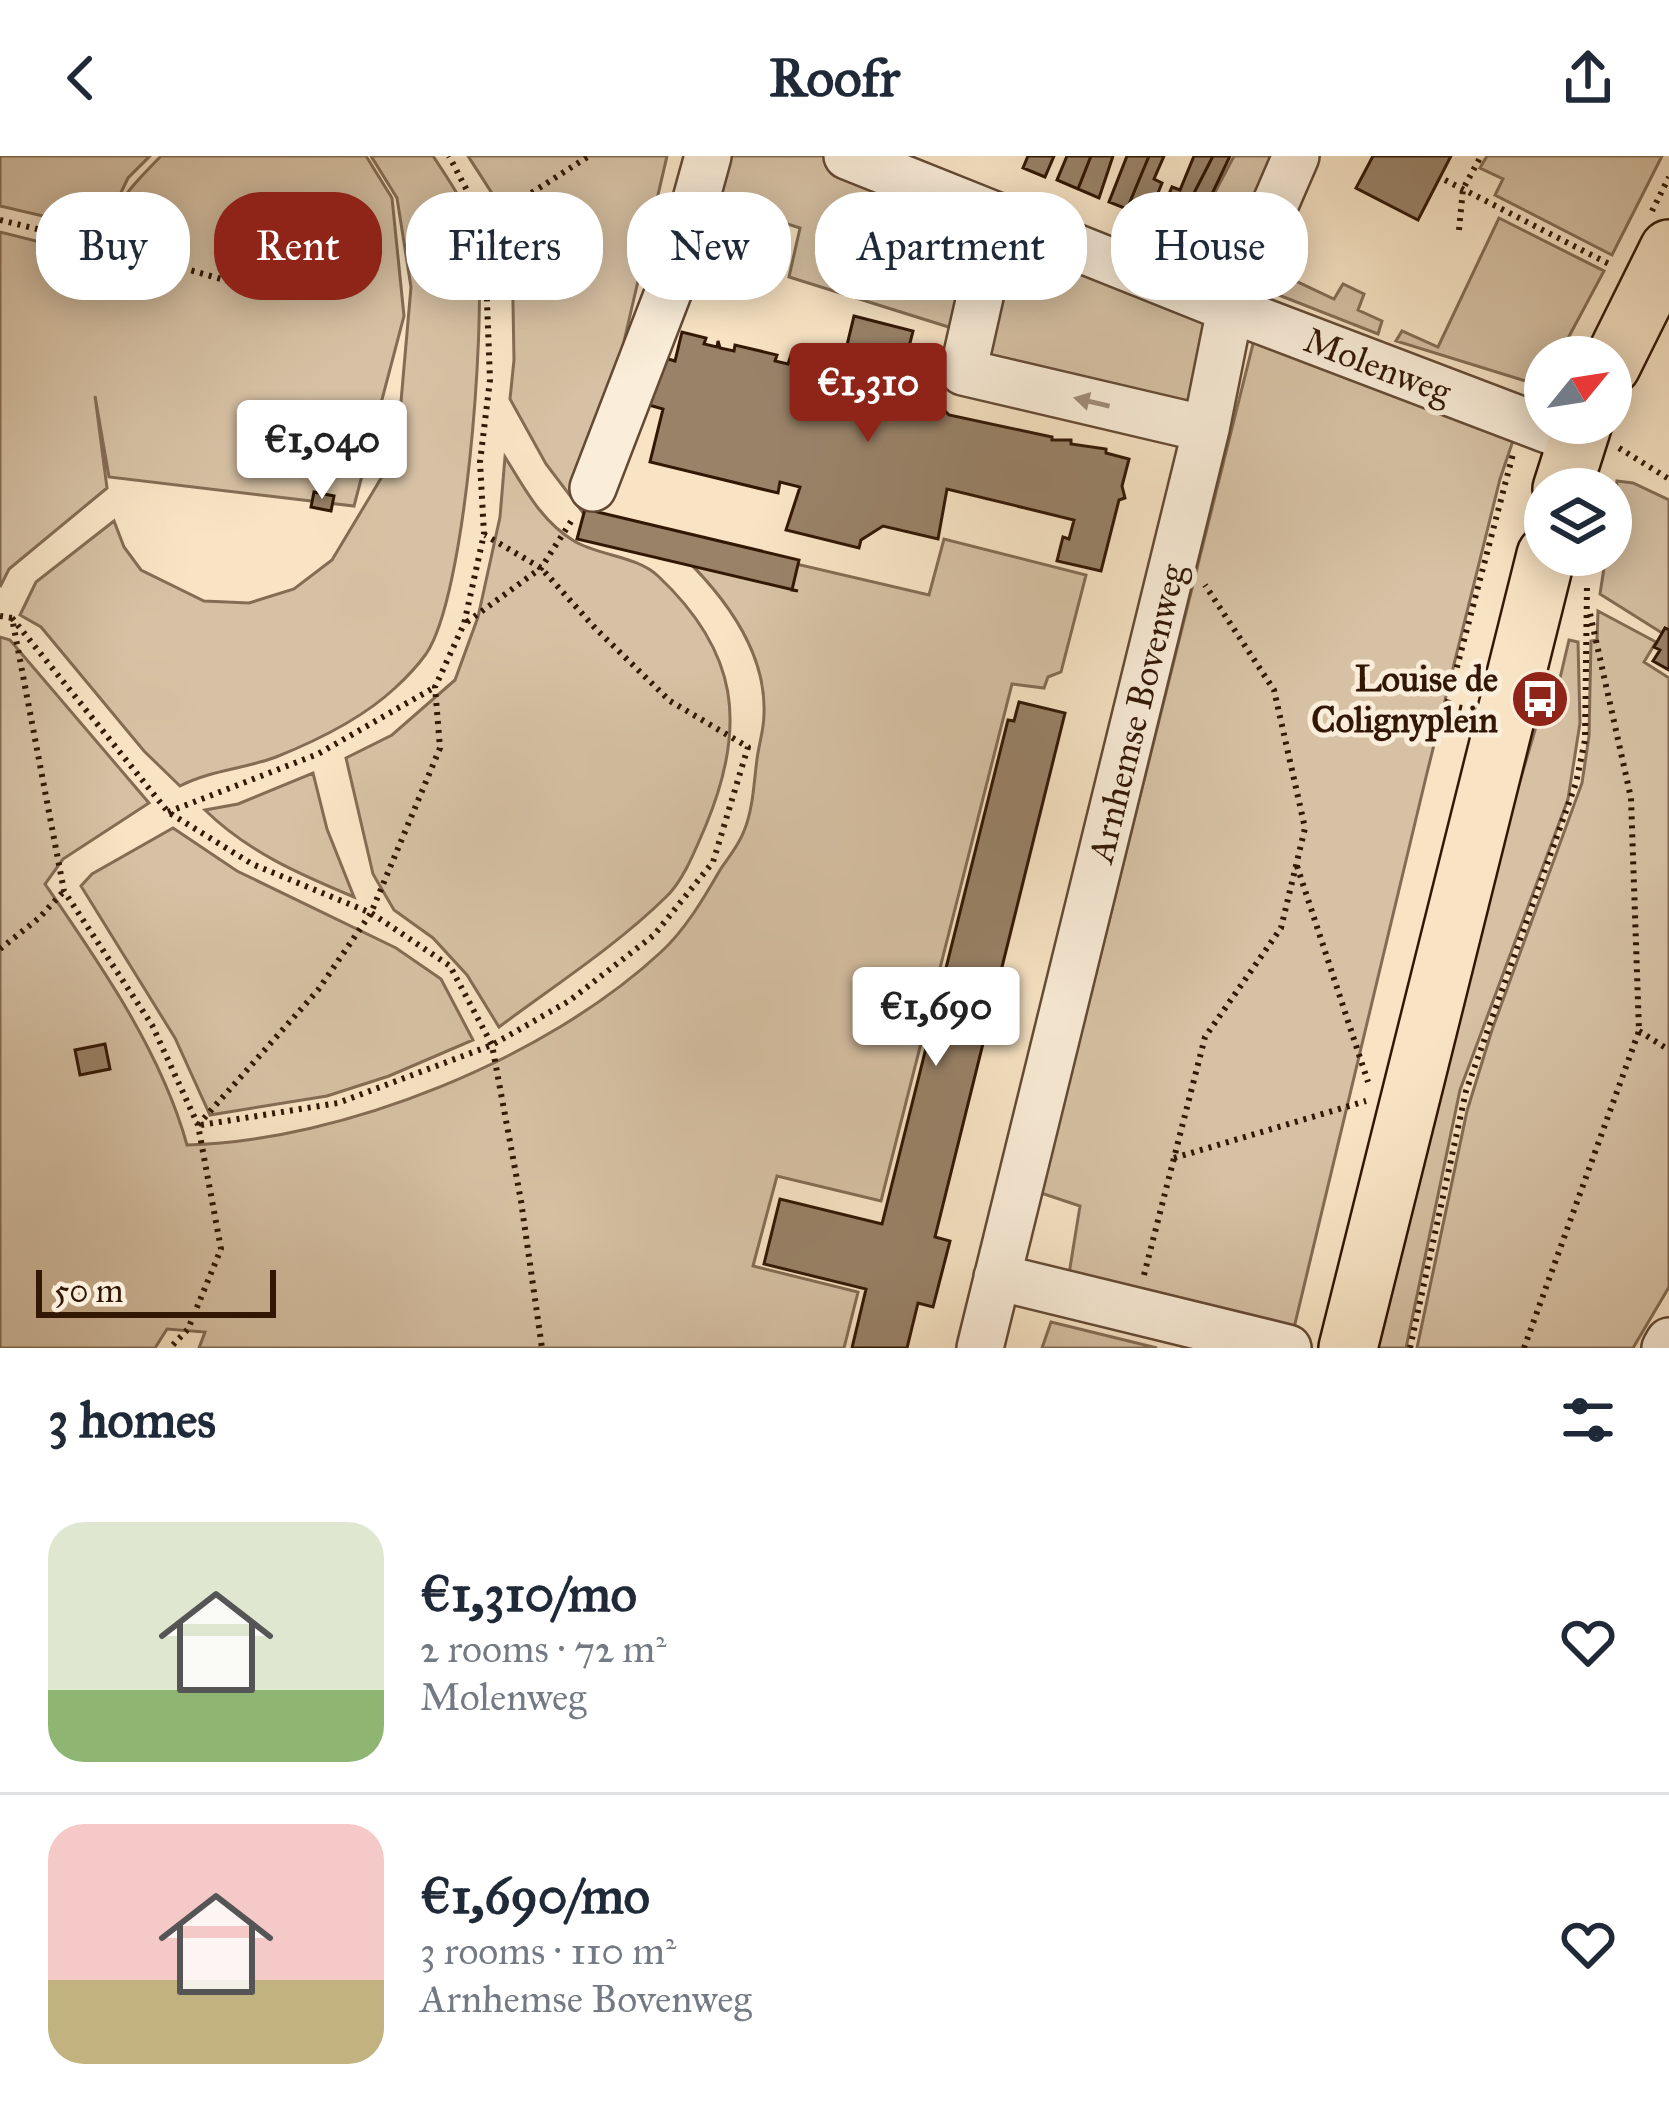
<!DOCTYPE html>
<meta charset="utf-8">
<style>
:root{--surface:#fff;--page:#f2f2f3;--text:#1f2937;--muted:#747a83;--line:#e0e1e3;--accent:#8f2418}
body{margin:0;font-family:"IM FELL Great Primer",serif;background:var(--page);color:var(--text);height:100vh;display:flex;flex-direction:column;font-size:45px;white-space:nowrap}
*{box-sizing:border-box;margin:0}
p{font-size:39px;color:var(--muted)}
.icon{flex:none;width:66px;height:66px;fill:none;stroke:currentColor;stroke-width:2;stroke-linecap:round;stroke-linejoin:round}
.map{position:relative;height:1192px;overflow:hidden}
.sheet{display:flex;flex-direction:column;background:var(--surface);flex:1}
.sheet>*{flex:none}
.guide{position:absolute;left:36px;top:36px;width:1599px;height:108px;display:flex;gap:24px}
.needle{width:78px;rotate:60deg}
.buttons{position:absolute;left:1524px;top:180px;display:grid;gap:24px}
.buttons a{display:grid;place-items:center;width:108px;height:108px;border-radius:50%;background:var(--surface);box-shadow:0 6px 30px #0003;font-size:60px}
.scale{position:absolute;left:36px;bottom:30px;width:240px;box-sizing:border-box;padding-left:12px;border:6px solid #321704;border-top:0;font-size:33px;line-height:42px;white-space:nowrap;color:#321704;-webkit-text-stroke:9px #faedd9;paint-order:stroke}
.price{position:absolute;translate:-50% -102px;padding:0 27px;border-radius:12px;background:#fff;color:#222;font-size:39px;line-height:78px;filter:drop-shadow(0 3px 6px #0008)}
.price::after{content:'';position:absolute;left:50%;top:72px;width:36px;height:27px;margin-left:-18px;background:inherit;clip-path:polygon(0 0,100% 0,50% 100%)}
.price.selected{background:var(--accent);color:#fff}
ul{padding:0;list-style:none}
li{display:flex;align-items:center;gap:36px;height:300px;padding:0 48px}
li+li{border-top:3px solid var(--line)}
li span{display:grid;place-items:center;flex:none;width:336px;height:240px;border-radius:36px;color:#555}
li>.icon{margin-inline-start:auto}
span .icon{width:144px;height:144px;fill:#fffc;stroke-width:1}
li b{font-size:51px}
h2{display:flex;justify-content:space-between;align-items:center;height:144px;padding:0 48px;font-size:51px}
.tag{padding:0 42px;border-radius:48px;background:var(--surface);box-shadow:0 6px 30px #0003;font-size:42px;line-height:108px}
.tag.selected{background:var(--accent);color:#fff}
header{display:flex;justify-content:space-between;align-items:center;height:156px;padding:0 48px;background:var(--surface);font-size:54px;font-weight:800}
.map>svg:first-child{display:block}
.green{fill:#d6c1a4;stroke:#846c54;stroke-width:3}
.building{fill:#998268;stroke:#321704;stroke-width:3}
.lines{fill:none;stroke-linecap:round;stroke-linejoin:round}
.minor-casing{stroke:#644a34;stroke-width:50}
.major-casing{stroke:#321704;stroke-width:62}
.path{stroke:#321704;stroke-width:6;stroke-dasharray:3 6;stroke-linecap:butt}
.minor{stroke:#faedd9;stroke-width:45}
.major{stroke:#f8e4c5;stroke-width:57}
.oneway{fill:#a08d79}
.labels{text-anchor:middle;stroke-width:10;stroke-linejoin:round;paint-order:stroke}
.street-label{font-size:36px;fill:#321704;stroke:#faedd9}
.poi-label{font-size:36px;font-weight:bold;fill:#321704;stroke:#faedd9;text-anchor:end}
</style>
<header><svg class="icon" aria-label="back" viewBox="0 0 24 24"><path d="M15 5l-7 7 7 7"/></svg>Roofr<svg class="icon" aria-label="share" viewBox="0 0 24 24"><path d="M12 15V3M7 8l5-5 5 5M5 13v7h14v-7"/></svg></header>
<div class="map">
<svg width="1669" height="1192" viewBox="0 0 1669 1192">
<rect width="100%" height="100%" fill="#f8e4c5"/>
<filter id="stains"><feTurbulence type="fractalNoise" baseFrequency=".00167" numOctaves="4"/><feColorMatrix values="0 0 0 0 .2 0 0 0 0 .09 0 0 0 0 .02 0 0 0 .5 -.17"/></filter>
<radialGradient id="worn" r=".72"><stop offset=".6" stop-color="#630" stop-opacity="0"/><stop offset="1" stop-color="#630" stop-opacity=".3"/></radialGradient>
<path class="green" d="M0 0H150L128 22 103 74 0 50Z
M161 0H366L392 42 404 160 354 350 109 321 95 240 107 332 9 413 0 431V76L96 100V110C107 56 123 39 161 0Z
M371 0H433C454 32 475 60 478 99 485 173 466 440 426 498 418 509 406 522 395 532 364 561 316 585 276 601 244 613 211 614 180 630L144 595 41 471 20 459 36 426 114 365 124 391 141 414 204 445 249 447 294 433 332 404 395 299 400 257 411 131 397 42Z
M468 0H667L584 358 546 308 510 243 514 204 512 92 495 42Z
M722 0H836L982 59 955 173 789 121 800 72 714 44Z
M1234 0H1276L1222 113 1183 97Z
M1487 0H1662L1612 99 1495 39 1503 23 1480 12Z
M1499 62 1604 115 1558 201H1545V222L1532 227 1396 185 1402 175 1438 191Z
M1017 73 1211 155 1189 253 984 204Z
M1266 111 1334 143 1343 128 1364 138 1358 154 1382 165 1378 178 1253 129Z
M1257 172 1518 270 1500 323 1426 621 1293 1176 1069 1118 1080 1050 1041 1037Z
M505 301C525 333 541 365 574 385 599 400 637 400 658 420 739 496 747 570 706 669 696 692 684 724 666 741 616 790 555 829 499 871L467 819 433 782 394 754 373 718 346 602 392 579 455 524 478 461 500 361Z
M1617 325 1633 327 1669 344V474L1665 472 1662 477 1600 438 1606 399H1611Z
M655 375 929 439 944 383 1086 419 1061 516 1048 521 1044 532 1012 528 881 1045 777 1020 753 1110 858 1136 844 1192H199L205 1176 167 1173 155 1192H0V481L10 484 149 647 63 703 45 728C100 808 161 895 187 989 343 985 546 903 661 796 685 774 704 742 720 714 728 702 739 689 744 675 753 654 754 626 757 603 759 588 764 573 764 558 767 484 707 419 655 375Z
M1598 455 1656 486 1644 506 1669 522V1131L1633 1192H1417L1467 955 1492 874 1582 627 1589 580 1591 485 1597 484Z
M1569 484 1578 486 1580 567 1568 643 1460 934 1406 1192H1372L1496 707 1547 533 1557 535Z
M313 617 327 673 354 741C299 718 248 696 205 654L238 648Z
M173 672 237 715 396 792 441 823 473 884 389 920 327 940 210 959 175 882 81 730 92 718Z
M1051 1166 1157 1192H1042Z"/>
<path class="building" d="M1028 0H1054L1045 21 1023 12Z
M1067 0H1091L1078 33 1057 24Z
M1091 0H1113L1099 42 1078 33Z
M1127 0H1149L1127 53 1109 46Z
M1149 0H1164L1154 23 1162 27 1148 62 1127 53Z
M1194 0H1213L1175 74 1157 66 1172 31 1180 34Z
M1213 0H1230L1192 80 1175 74Z
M1373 0H1451L1418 64 1356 32Z
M854 160 913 175 895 246H910L911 250 945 255 949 259 1052 281V284H1071V288L1106 293V297L1129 303 1122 330 1125 342 1119 344 1101 415 1057 405 1063 381 1069 383 1074 364 947 333 938 383 883 370 861 384 859 392 786 374 800 331 780 326 778 337 650 306 663 253 642 247 662 201 675 205 682 176 706 182 704 188 717 191 718 185 720 192 734 195 735 189 777 199 775 205 788 208 790 202 792 209 804 212 805 207 840 218Z
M314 336 334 340 331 355 311 351Z
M585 353 799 404 792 434 798 435 577 383Z
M1665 472 1669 474V514L1653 505 1660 494 1654 491Z
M1019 546 1065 557 935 1081 950 1085 933 1151 918 1147 907 1192H852L866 1133 764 1108 780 1043 882 1068 1008 564 1014 565Z
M105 888 110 913 80 919 75 894Z"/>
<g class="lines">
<g class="minor-casing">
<path id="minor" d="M847 0 1230 153 1574 284
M998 61 963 216 1206 273
M593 332 676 116 708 0
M997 1121 1288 1192
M980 1192 1206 273 1230 153 1296 0
M1665 1192 1669 1185"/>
</g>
<g class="major-casing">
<path id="major" d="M1611 210 1669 93
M1562 333 1583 267
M1348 1192 1546 399"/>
</g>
<path class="path" d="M1445 24 1613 110
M1652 55 1669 21
M0 64 99 88 277 139
M486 66 589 0
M1459 74 1463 33 1481 0
M1619 292 1669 323
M0 460 12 462 64 735 152 869 198 969 221 1093 188 1173 170 1192
M12 462 168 656 252 708 371 757 450 810 492 889 521 1045 542 1192
M467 466 541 412 572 364
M1462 552 1447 549 1513 298
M168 656 318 598 435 531
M1297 710 1368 926
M0 793 39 762 64 735
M1639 875 1669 894
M198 969 318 834 371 757 440 592 435 531 464 468 484 378 480 306 490 224 484 67 449 0
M201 969 338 947 492 889 569 845 654 779 713 706 748 591 670 545 596 473 541 412 485 379
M1174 1002 1366 945
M1144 1119 1205 881 1281 772 1305 672 1274 534 1205 429
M1410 1192 1466 935 1576 627 1585 584 1587 430
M1524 1192 1639 875 1631 642 1589 453"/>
<use href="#minor" class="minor"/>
<use href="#major" class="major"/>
</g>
<defs><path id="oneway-solid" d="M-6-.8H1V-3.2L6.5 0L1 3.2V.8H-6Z" transform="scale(3)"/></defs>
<use class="oneway" href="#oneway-solid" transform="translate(1092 246) rotate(-167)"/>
<defs>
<g id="bus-disc" transform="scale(3)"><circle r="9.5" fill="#8f2418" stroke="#faedd9"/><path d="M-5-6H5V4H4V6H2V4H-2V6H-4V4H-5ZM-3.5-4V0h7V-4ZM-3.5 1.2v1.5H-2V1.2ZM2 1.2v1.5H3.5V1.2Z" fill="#fff"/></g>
</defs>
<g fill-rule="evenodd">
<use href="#bus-disc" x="1540" y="543"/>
</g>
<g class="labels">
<g class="street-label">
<text transform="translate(1378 209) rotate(21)" y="13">Molenweg</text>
<text transform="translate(1136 557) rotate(-76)" y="13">Arnhemse Bovenweg</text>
</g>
<g class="poi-label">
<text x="1498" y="535">Louise de<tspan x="1498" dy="41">Colignyplein</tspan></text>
</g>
</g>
<rect width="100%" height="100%" filter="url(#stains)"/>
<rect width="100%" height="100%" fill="url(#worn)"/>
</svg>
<div class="buttons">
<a><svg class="needle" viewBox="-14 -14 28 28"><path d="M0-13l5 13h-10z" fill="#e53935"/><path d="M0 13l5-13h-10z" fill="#747a83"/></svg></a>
<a><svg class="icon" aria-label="layers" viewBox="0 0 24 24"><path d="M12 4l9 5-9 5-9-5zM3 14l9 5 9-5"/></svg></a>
</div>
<div class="scale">50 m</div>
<b class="price selected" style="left:868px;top:289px">€1,310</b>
<b class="price" style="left:322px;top:346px">€1,040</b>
<b class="price" style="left:936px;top:913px">€1,690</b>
<div class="guide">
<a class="tag">Buy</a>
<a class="tag selected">Rent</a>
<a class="tag">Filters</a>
<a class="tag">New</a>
<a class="tag">Apartment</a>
<a class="tag">House</a>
</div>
</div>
<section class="sheet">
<h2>3 homes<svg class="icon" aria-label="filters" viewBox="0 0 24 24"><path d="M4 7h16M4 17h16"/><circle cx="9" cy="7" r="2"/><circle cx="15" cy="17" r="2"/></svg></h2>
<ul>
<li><span style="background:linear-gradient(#dfe7d0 70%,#8fb573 0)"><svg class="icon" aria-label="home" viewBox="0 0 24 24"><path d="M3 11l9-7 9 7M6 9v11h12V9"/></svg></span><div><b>€1,310/mo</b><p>2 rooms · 72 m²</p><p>Molenweg</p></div><svg class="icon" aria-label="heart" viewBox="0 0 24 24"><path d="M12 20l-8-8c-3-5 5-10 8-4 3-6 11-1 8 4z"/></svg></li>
<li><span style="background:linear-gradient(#f6c9c9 65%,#c2b280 0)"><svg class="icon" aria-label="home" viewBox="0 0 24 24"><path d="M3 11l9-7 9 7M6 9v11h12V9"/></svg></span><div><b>€1,690/mo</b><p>3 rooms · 110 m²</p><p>Arnhemse Bovenweg</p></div><svg class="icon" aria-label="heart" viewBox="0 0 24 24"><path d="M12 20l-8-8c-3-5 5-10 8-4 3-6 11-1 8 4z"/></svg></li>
</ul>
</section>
